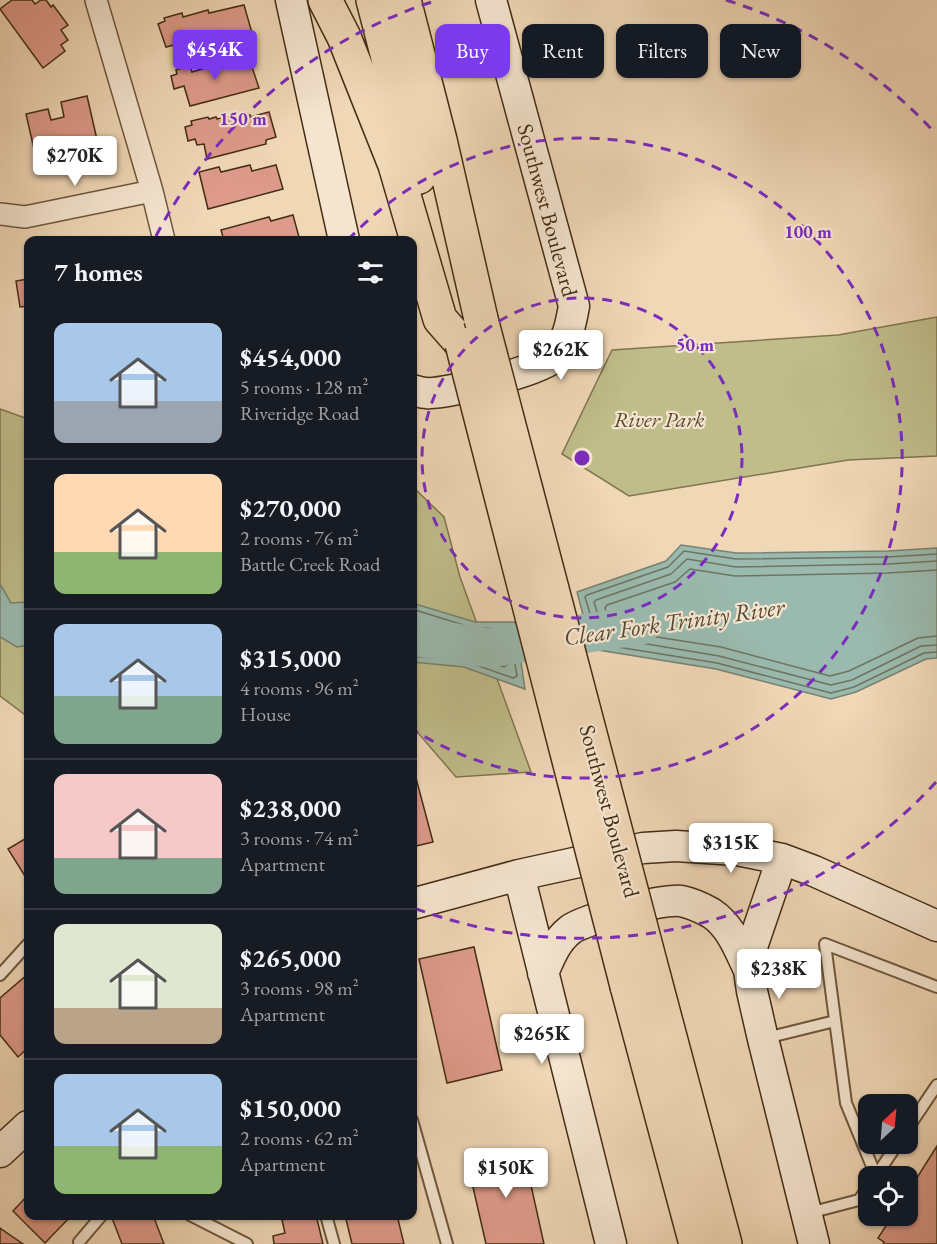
<!DOCTYPE html>
<meta charset="utf-8">
<style>
:root{--surface:#171b24;--page:#20242c;--text:#f1f3f6;--muted:#9ea1a6;--line:#363941;--accent:#7c3aed}
body{margin:0;font-family:"EB Garamond",serif;background:var(--page);color:var(--text);height:100vh;display:flex;flex-direction:column;font-size:22px;white-space:nowrap}
*{box-sizing:border-box;margin:0}
p{font-size:20px;color:var(--muted)}
.icon{flex:none;width:33px;height:33px;fill:none;stroke:currentColor;stroke-width:2;stroke-linecap:round;stroke-linejoin:round}
.map{position:relative;flex:1;overflow:hidden}
.drawer{position:absolute;left:24px;top:236px;width:393px;height:984px;display:flex;flex-direction:column;background:var(--surface);border-radius:12px;box-shadow:0 2px 4px #0004}
.drawer>*{flex:none}
.banner{position:absolute;left:435px;top:24px;width:411px;height:54px;display:flex;gap:12px}
.needle{width:39px;rotate:26deg}
.fabs{position:absolute;left:858px;top:1094px;display:grid;gap:12px}
.fabs a{display:grid;place-items:center;width:60px;height:60px;border-radius:12px;background:var(--surface);box-shadow:0 2px 4px #0004;font-size:30px}
.price{position:absolute;translate:-50% -51px;padding:0 14px;border-radius:6px;background:#fff;color:#222;font-size:20px;line-height:39px;filter:drop-shadow(0 2px 3px #0008)}
.price::after{content:'';position:absolute;left:50%;top:36px;width:18px;height:14px;margin-left:-9px;background:inherit;clip-path:polygon(0 0,100% 0,50% 100%)}
.price.active{background:var(--accent);color:#fff}
ul{padding:0;list-style:none}
li{display:flex;align-items:center;gap:18px;height:150px;padding:0 30px}
li+li{border-top:2px solid var(--line)}
li span{display:grid;place-items:center;flex:none;width:168px;height:120px;border-radius:12px;color:#555}
li>.icon{margin-inline-start:auto}
span .icon{width:72px;height:72px;fill:#fffc;stroke-width:1}
li b{font-size:26px}
h2{display:flex;justify-content:space-between;align-items:center;height:72px;padding:0 30px;font-size:26px}
.pill{padding:0 21px;border-radius:12px;background:var(--surface);box-shadow:0 2px 4px #0004;font-size:21px;line-height:54px}
.pill.active{background:var(--accent);color:#fff}
.map>svg:first-child{display:block}
.green{fill:#bfbd8a;stroke:#81754f;stroke-width:1.5}
.water{fill:#9abaaf;stroke:#778271;stroke-width:1.5}
.lines{fill:none;stroke-linecap:round;stroke-linejoin:round}
.shore{stroke:#6e7462;stroke-width:1.5}
.river{stroke:#9abaaf;stroke-width:39}
.building{fill:#de9a8a;stroke:#432d14;stroke-width:1.5}
.lane-casing{stroke:#6e583c;stroke-width:14}
.street-casing{stroke:#6e583c;stroke-width:24}
.secondary-casing{stroke:#432d14;stroke-width:33}
.highway-casing{stroke:#432d14;stroke-width:36}
.lane{stroke:#f5e5d0;stroke-width:10}
.street{stroke:#f5e5d0;stroke-width:21}
.secondary{stroke:#f5e5d0;stroke-width:30}
.highway{stroke:#f0d7b6;stroke-width:33}
.highway-bridge-casing{stroke:#432d14;stroke-width:36;stroke-linecap:butt}
.highway-bridge{stroke:#f0d7b6;stroke-width:33}
.ring{fill:none;stroke:#7b2cbf;stroke-width:3;stroke-dasharray:10 8}
.labels{text-anchor:middle;stroke-width:4.5;stroke-linejoin:round;paint-order:stroke}
.street-label{font-size:22px;fill:#432d14;stroke:#f5e5d0}
.park-label{font-size:22px;font-style:italic;fill:#5c4a2c;stroke:#f5e5d0}
.water-label{font-size:24px;font-style:italic;fill:#544933;stroke:#f5e5d0}
.centre{fill:#7b2cbf;stroke:#f5e5d0;stroke-width:3}
.ring-label{font-size:18px;text-anchor:middle;font-weight:bold;fill:#7b2cbf;stroke:#f5e5d0;stroke-width:4.5;stroke-linejoin:round;paint-order:stroke}
</style>
<div class="map">
<svg width="937" height="1244" viewBox="0 0 937 1244">
<rect width="100%" height="100%" fill="#f0d7b6"/>
<filter id="stains"><feTurbulence type="fractalNoise" baseFrequency=".00333" numOctaves="4"/><feColorMatrix values="0 0 0 0 .2 0 0 0 0 .09 0 0 0 0 .02 0 0 0 .5 -.17"/></filter>
<radialGradient id="worn" r=".72"><stop offset=".6" stop-color="#630" stop-opacity="0"/><stop offset="1" stop-color="#630" stop-opacity=".3"/></radialGradient>
<path class="green" d="M937 317V456L848 460 629 496 562 454 612 350 838 335Z
M0 409 28 419V717L0 696Z
M412 486 444 517 460 577 531 772 456 777 419 734 413 730Z"/>
<path class="water" d="M681 545 736 553 888 551 937 548V658L926 659 856 692 831 699 716 669 592 649 577 592 666 561Z
M0 584 11 603 28 602V645L17 647 0 637Z
M412 603 475 622H515L525 689 464 667 413 662Z"/>
<g class="lines">
<path class="shore" d="M937 554 888 557 736 559 684 551 668 567 587 595 585 597 599 644 717 663 831 693 854 687 924 653 937 652
M937 561 888 564 736 567 687 559 671 574 596 600 594 602 605 637 719 656 831 685 852 680 921 646 937 645
M937 570 888 573 735 576 690 569 675 582 607 605 605 608 612 630 721 647 830 676 849 671 918 638 937 636
M412 609 473 628 509 629 517 676 513 678 465 661 412 656
M412 617 471 635 502 636 508 664 504 667 466 654 412 649
M412 626 447 637 449 640 445 643 412 639"/>
<path class="river" d="M412 636 488 648 641 625"/>
</g>
<path class="building" d="M12 0H32L35 4 41 0H46L51 7 53 5 68 25 61 30 68 40 61 45 65 51 43 68 0 9Z
M244 5 252 33 181 54 178 44 166 47 158 24 165 21 164 18 182 13 183 17 208 10 209 13Z
M231 60 232 66 250 61 259 88 190 106 184 86 174 89 171 76 177 74 176 70 190 65 192 72Z
M87 96 101 157 39 171 26 114 48 109 51 120 64 117 61 102Z
M269 112 276 137 266 140V144L207 159 204 144 197 145 195 139 188 141 185 127 192 125 191 121 208 117 209 119 216 117 217 119 236 115 237 118 250 115V117Z
M250 165 252 171 276 165 283 189 208 209 199 172 219 167 221 172Z
M293 215 299 237 288 240H216L223 237 221 230 269 217 271 221Z
M28 279V306L20 307 16 281Z
M412 763 433 842 412 847Z
M28 837V881L8 849Z
M474 947 502 1070 447 1083 419 959Z
M28 974V1048L18 1057 0 1035V998Z
M937 1146V1244H883L884 1242 878 1238 893 1215H908V1192Z
M523 1149 544 1244H486L467 1161Z
M28 1195V1215H72L45 1243 13 1211Z
M121 1215H153L164 1244H122L112 1218Z
M306 1215H316L323 1244H274L273 1236 285 1233 282 1220Z
M345 1215H397L404 1244H352Z
M0 1228 23 1244H0Z"/>
<g class="lines">
<g class="lane-casing">
<path id="lane" d="M0 975 28 944
M766 1038 835 1021
M412 1120 447 1244
M908 1128 937 1085
M876 1176 846 1103 825 944 937 987
M876 1176 898 1143
M809 1213 859 1200 868 1187
M190 1215 247 1244
M326 1215 334 1244
M79 1242 102 1215"/>
</g>
<g class="street-casing">
<path id="street" d="M96 0 152 191 164 240
M0 214 25 217 152 191"/>
</g>
<g class="secondary-casing">
<path id="secondary" d="M291 0 344 240
M412 390C417 391 422 393 426 393 445 395 542 370 554 357 567 344 571 323 574 306L491 0
M782 859 753 944 749 970 752 991 763 1039 814 1244
M519 875 611 1244
M412 904 519 875 643 848 676 846 737 850 782 859 814 871 937 926
M543 973C550 957 556 941 570 930 584 919 662 899 681 901 691 903 702 908 711 913 731 926 739 949 749 970
M0 1152 28 1126"/>
</g>
<g class="highway-casing">
<path id="highway" d="M325 0 344 37 395 165 440 319 462 344
M373 0 419 177
M404 0 440 140 481 319
M654 977 725 1244
M627 986 696 1244"/>
</g>
<use href="#lane" class="lane"/>
<use href="#street" class="street"/>
<use href="#secondary" class="secondary"/>
<use href="#highway" class="highway"/>
<g class="highway-bridge-casing">
<path id="highway-bridge" d="M481 319 654 977
M462 344 627 986"/>
</g>
<use href="#highway-bridge" class="highway-bridge"/>
</g>
<g class="ring">
<circle cx="582" cy="458" r="160"/>
<path d="M348 240A320 320 0 1 1 415 731"/>
<path d="M936 782A480 480 0 0 1 414 908M156 236A480 480 0 0 1 438 0M726 0A480 480 0 0 1 936 134"/>
</g>
<g class="labels">
<g class="street-label">
<text transform="translate(548 210) rotate(75)" y="8">Southwest Boulevard</text>
<text transform="translate(610 811) rotate(75)" y="8">Southwest Boulevard</text>
</g>
<g class="park-label">
<text x="659" y="427">River Park</text>
</g>
<g class="water-label">
<text transform="translate(674 622) rotate(-8)" y="8">Clear Fork Trinity River</text>
</g>
</g>
<circle cx="582" cy="458" r="9" class="centre"/>
<g class="ring-label">
<text x="243" y="125">150 m</text>
<text x="808" y="238">100 m</text>
<text x="695" y="351">50 m</text>
</g>
<rect width="100%" height="100%" filter="url(#stains)"/>
<rect width="100%" height="100%" fill="url(#worn)"/>
</svg>
<div class="fabs">
<a><svg class="needle" viewBox="-14 -14 28 28"><path d="M0-13l5 13h-10z" fill="#e53935"/><path d="M0 13l5-13h-10z" fill="#9ea1a6"/></svg></a>
<a><svg class="icon" aria-label="locate" viewBox="0 0 24 24"><circle cx="12" cy="12" r="6"/><path d="M12 2v4M12 18v4M2 12h4M18 12h4"/></svg></a>
</div>
<b class="price active" style="left:215px;top:81px">$454K</b>
<b class="price" style="left:75px;top:187px">$270K</b>
<b class="price" style="left:561px;top:381px">$262K</b>
<b class="price" style="left:731px;top:874px">$315K</b>
<b class="price" style="left:779px;top:1000px">$238K</b>
<b class="price" style="left:542px;top:1065px">$265K</b>
<b class="price" style="left:506px;top:1199px">$150K</b>
<div class="banner">
<a class="pill active">Buy</a>
<a class="pill">Rent</a>
<a class="pill">Filters</a>
<a class="pill">New</a>
</div>
<section class="drawer">
<h2>7 homes<svg class="icon" aria-label="filters" viewBox="0 0 24 24"><path d="M4 7h16M4 17h16"/><circle cx="9" cy="7" r="2"/><circle cx="15" cy="17" r="2"/></svg></h2>
<ul>
<li><span style="background:linear-gradient(#a9c7e8 65%,#9aa5b1 0)"><svg class="icon" aria-label="home" viewBox="0 0 24 24"><path d="M3 11l9-7 9 7M6 9v11h12V9"/></svg></span><div><b>$454,000</b><p>5 rooms · 128 m²</p><p>Riveridge Road</p></div></li>
<li><span style="background:linear-gradient(#ffd9b3 65%,#8fb573 0)"><svg class="icon" aria-label="home" viewBox="0 0 24 24"><path d="M3 11l9-7 9 7M6 9v11h12V9"/></svg></span><div><b>$270,000</b><p>2 rooms · 76 m²</p><p>Battle Creek Road</p></div></li>
<li><span style="background:linear-gradient(#a9c7e8 60%,#7fa58c 0)"><svg class="icon" aria-label="home" viewBox="0 0 24 24"><path d="M3 11l9-7 9 7M6 9v11h12V9"/></svg></span><div><b>$315,000</b><p>4 rooms · 96 m²</p><p>House</p></div></li>
<li><span style="background:linear-gradient(#f6c9c9 70%,#7fa58c 0)"><svg class="icon" aria-label="home" viewBox="0 0 24 24"><path d="M3 11l9-7 9 7M6 9v11h12V9"/></svg></span><div><b>$238,000</b><p>3 rooms · 74 m²</p><p>Apartment</p></div></li>
<li><span style="background:linear-gradient(#dfe7d0 70%,#b9a48a 0)"><svg class="icon" aria-label="home" viewBox="0 0 24 24"><path d="M3 11l9-7 9 7M6 9v11h12V9"/></svg></span><div><b>$265,000</b><p>3 rooms · 98 m²</p><p>Apartment</p></div></li>
<li><span style="background:linear-gradient(#a9c7e8 60%,#8fb573 0)"><svg class="icon" aria-label="home" viewBox="0 0 24 24"><path d="M3 11l9-7 9 7M6 9v11h12V9"/></svg></span><div><b>$150,000</b><p>2 rooms · 62 m²</p><p>Apartment</p></div></li>
</ul>
</section>
</div>
